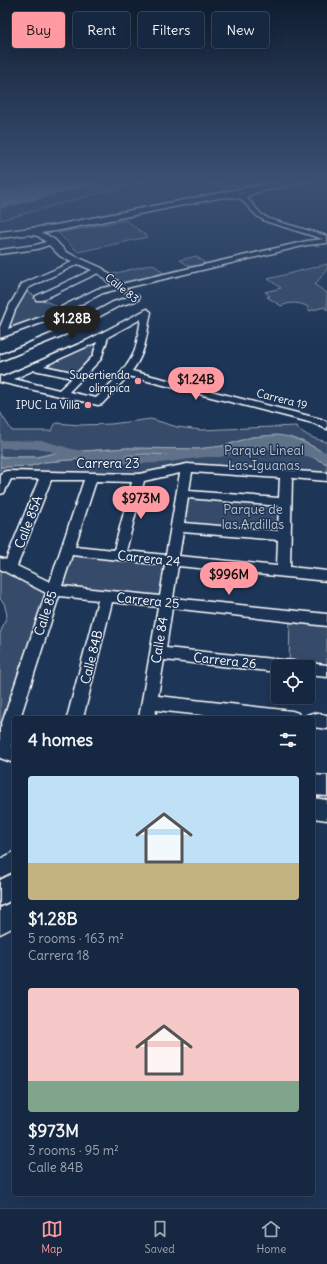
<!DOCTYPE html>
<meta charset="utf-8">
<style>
:root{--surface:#162841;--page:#23344c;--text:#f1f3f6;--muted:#9ea6b1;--line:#35445a;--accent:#ff9aa2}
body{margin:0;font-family:Delius,sans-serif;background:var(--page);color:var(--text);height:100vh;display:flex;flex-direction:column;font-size:15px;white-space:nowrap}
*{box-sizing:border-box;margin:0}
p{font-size:13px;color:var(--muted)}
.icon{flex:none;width:22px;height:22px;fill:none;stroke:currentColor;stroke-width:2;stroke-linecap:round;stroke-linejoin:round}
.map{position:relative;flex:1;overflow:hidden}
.panel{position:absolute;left:12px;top:716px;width:303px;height:480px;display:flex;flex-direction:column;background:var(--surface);border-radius:4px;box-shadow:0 4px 16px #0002,0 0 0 1px var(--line)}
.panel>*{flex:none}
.banner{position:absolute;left:12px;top:12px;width:303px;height:36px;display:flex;gap:8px}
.controls{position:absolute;left:271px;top:660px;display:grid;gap:8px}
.controls a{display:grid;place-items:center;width:44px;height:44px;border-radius:4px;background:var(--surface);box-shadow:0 4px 16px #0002,0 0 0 1px var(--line);font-size:20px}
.price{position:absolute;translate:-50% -34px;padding:0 9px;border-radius:14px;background:var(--accent);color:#111;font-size:13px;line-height:26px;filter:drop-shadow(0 1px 2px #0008)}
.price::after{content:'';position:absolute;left:50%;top:24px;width:12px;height:9px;margin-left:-6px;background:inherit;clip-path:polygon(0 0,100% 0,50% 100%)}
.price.active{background:#222;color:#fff}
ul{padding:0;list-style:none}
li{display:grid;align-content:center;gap:8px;height:212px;padding:0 16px}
li span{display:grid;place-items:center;height:124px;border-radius:4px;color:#555}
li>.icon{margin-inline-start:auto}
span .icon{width:72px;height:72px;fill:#fffc;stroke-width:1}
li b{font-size:17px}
h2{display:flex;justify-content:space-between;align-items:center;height:48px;padding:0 16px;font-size:17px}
.pill{padding:0 14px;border-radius:4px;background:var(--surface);box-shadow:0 4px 16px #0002,0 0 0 1px var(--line);font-size:14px;line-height:36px}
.pill.active{background:var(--accent);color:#111}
.tab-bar{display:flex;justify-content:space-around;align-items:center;height:56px;border-top:1px solid var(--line);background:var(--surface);font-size:11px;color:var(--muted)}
.tab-bar a{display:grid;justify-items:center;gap:2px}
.tab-bar .active{color:var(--accent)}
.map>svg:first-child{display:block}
.built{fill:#2a4161}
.green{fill:#364b69;stroke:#9aa5b4}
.water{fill:#617289;stroke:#a0aab8}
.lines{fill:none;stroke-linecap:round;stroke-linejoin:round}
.river{fill:#617289;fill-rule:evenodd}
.taxiway{fill:#8e9aab;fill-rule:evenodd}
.runway{fill:#8e9aab;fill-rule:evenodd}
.minor-casing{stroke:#fff;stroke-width:3}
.major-casing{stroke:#fff;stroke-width:3}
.minor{fill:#1d3557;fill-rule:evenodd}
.major{fill:#1d3557;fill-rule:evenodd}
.poi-dot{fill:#ff9aa2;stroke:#1d3557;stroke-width:1.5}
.labels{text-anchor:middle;stroke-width:3;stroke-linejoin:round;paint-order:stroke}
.far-street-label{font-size:11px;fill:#fff;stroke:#1d3557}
.far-poi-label{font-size:11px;fill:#fff;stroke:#1d3557;text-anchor:end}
.park-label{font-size:13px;fill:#b9c0ca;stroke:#1d3557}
.street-label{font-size:13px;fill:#fff;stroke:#1d3557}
</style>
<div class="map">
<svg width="327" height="1208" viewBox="0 0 327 1208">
<rect width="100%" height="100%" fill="#1d3557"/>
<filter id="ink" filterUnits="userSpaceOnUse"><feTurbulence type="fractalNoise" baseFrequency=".025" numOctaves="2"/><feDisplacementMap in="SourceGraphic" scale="8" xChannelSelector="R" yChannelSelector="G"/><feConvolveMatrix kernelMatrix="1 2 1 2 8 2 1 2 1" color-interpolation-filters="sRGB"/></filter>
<g filter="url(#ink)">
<path class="built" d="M0 180H278L53 225 0 231Z
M16 234 17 250 0 252V235Z"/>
<path class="green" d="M2 180H56L0 194V181Z
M102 180H149L0 220V206L2 205Z
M206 180H278L242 187 230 184 212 185 206 182Z
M126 220 148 237 78 252 58 233Z
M196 256 209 266 194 269 180 260Z
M153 264 167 276 117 286 108 275Z
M327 264V269L315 285 327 293V310L324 307 309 311 308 307C300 302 289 302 281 306L267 297 270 296 265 292 281 288 268 279Z
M23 290 62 309 2 333Z
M104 334 101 346 79 376 32 367Z
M0 412 12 431H51L56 423 80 425 111 424 151 419 177 427 201 430 296 426C305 436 315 439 327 442V454L302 441 266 436 252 437 223 446 197 449 128 448 55 453 37 457H0Z
M265 443 297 450 327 464V477L187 468 139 478 7 475 0 490V467L31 466 44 462 145 454 206 456 243 445Z
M182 494 286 503 284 536 177 527Z
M67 550 172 561 165 602 53 590 0 751V634L7 615 4 603 0 599V563L53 590Z
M290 616 327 620V671L308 667 289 666Z"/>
<path class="water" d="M276 435C295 436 310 445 327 454V464L297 450 265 443 243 445 206 456 145 454 44 462 31 466 0 467V457H37L55 453 128 448 197 449 223 446 252 437Z"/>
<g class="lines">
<path class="river" d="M0 440 44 441 72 449 99 455 110 453 130 456 161 455 205 449H218L253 440 280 442 327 452V461L279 450 253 448 220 457H205L161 463 130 464 110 461 99 463 70 457 43 449 0 448Z"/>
<path class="taxiway" d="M3 195 7 196 9 199 4 204 0 205V196Z"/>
<path class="runway" d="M45 180H93L89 186 0 209V191Z"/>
<g class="minor-casing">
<path id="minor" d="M299 180H312L255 193 246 197 261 214 269 219 327 236V243L307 245 126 288 128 290 124 292 118 289 103 293 47 321 0 338V327L7 310 22 284 72 262 60 256 49 245 37 249 0 254V250L36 245 46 242 38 236 25 234V230L35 231 47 235 55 240 66 252 102 268 121 284 307 241 323 239 265 221 257 216 240 198 222 197 219 195 222 193 241 194 253 189ZM78 264 92 270 36 296 35 298 36 300H42L98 273 113 286 97 289 41 317 8 329 15 310 28 288Z
M135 295 138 296 139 298 138 300 119 306 69 333 0 361V355L63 329 113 302Z
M147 309 151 312C146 334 147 351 132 371L321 419 327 422V429L313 423 128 376 102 404 98 405 0 382V376L3 377 86 341ZM141 319C139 329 138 340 135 350 128 369 110 384 96 398L69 392 101 359 108 337ZM97 342 93 356 77 373 44 366ZM34 370 72 378 59 390 14 379Z
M187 464 327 473V481L292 478 290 567 327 571V581L178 566 173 598 327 614V626L172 608 166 648 293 661 298 663 301 667H278V672L164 660 158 696 292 711 298 713 300 718H230L156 710 155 718H139L158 607 112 602 83 718H67L98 600 59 596 20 718H14V736L11 746 14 747V763L0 758V729L46 593 0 569V558L6 560 39 479H11L4 493 0 494 1 475 3 472 7 471 139 474ZM192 472 280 478 279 498 189 491ZM180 473 166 555 126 551 144 481ZM51 480H84L50 582 17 566ZM96 481 132 482 114 550 75 546ZM188 498 279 506 278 531 184 523ZM183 532 278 540 277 566 179 556ZM72 555 165 565 160 596 62 586Z
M308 663 327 665V677L308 675V667H301L303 665Z
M313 713 327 715V729L313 727V718H306L307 715Z
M14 852V871L0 878V859Z"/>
</g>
<g class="major-casing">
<path id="major" d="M286 180H301L297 182 56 231 0 238V232L56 225Z
M313 775 327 776V796L313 795Z
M313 798 327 800V820L313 818Z
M14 873V899L0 906V880Z
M14 901V927L0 934V908Z"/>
</g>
<use href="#minor" class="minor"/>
<use href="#major" class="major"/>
</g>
</g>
<linearGradient id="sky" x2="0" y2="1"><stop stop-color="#101d30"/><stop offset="0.52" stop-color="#3a5174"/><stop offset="1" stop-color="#3a5174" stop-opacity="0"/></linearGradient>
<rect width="327" height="349" fill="url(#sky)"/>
<g class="poi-dot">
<circle cx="138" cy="381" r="4"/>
<circle cx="88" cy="405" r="4"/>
</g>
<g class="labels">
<g class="far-street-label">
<text transform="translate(122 288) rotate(39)" y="4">Calle 83</text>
<text transform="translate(282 399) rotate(14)" y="4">Carrera 19</text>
</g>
<g class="far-poi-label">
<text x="130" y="379">Supertienda<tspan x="130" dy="13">olimpica</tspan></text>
<text x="80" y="409">IPUC La Villa</text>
</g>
<g class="park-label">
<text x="264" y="455">Parque Lineal<tspan x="264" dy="15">Las Iguanas</tspan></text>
<text x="253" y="514">Parque de<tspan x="253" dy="15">las Ardillas</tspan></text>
</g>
<g class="street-label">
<text x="108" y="468">Carrera 23</text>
<text transform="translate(28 522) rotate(-69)" y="5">Calle 85A</text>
<text transform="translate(149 558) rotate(6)" y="5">Carrera 24</text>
<text transform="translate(148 600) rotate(6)" y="5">Carrera 25</text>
<text transform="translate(45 613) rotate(-72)" y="5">Calle 85</text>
<text transform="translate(159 640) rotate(-81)" y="5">Calle 84</text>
<text transform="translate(91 657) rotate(-76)" y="5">Calle 84B</text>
<text transform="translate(225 660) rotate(6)" y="5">Carrera 26</text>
</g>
</g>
</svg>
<div class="controls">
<a><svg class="icon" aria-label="locate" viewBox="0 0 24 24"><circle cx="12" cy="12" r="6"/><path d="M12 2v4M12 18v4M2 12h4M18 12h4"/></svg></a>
</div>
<b class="price active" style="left:72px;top:340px">$1.28B</b>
<b class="price" style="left:196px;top:401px">$1.24B</b>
<b class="price" style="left:141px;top:520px">$973M</b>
<b class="price" style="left:229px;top:596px">$996M</b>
<div class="banner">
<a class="pill active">Buy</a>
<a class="pill">Rent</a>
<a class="pill">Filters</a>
<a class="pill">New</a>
</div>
<section class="panel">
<h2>4 homes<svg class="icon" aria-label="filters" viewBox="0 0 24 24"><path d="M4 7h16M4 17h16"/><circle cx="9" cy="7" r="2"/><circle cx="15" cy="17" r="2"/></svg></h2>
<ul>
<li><span style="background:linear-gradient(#bfe0f5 70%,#c2b280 0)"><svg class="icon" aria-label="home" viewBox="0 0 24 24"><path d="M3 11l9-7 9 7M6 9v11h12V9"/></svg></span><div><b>$1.28B</b><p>5 rooms · 163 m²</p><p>Carrera 18</p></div></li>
<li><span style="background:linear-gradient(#f6c9c9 75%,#7fa58c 0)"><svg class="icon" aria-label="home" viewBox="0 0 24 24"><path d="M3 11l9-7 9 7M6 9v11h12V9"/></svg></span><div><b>$973M</b><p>3 rooms · 95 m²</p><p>Calle 84B</p></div></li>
</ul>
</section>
</div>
<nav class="tab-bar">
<a class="active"><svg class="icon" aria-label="map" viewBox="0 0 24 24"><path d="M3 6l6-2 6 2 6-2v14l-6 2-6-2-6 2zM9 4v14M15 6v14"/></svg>Map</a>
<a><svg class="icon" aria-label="saved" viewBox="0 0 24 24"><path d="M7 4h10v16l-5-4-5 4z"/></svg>Saved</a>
<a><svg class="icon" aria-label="home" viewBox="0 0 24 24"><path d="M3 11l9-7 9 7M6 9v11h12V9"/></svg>Home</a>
</nav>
